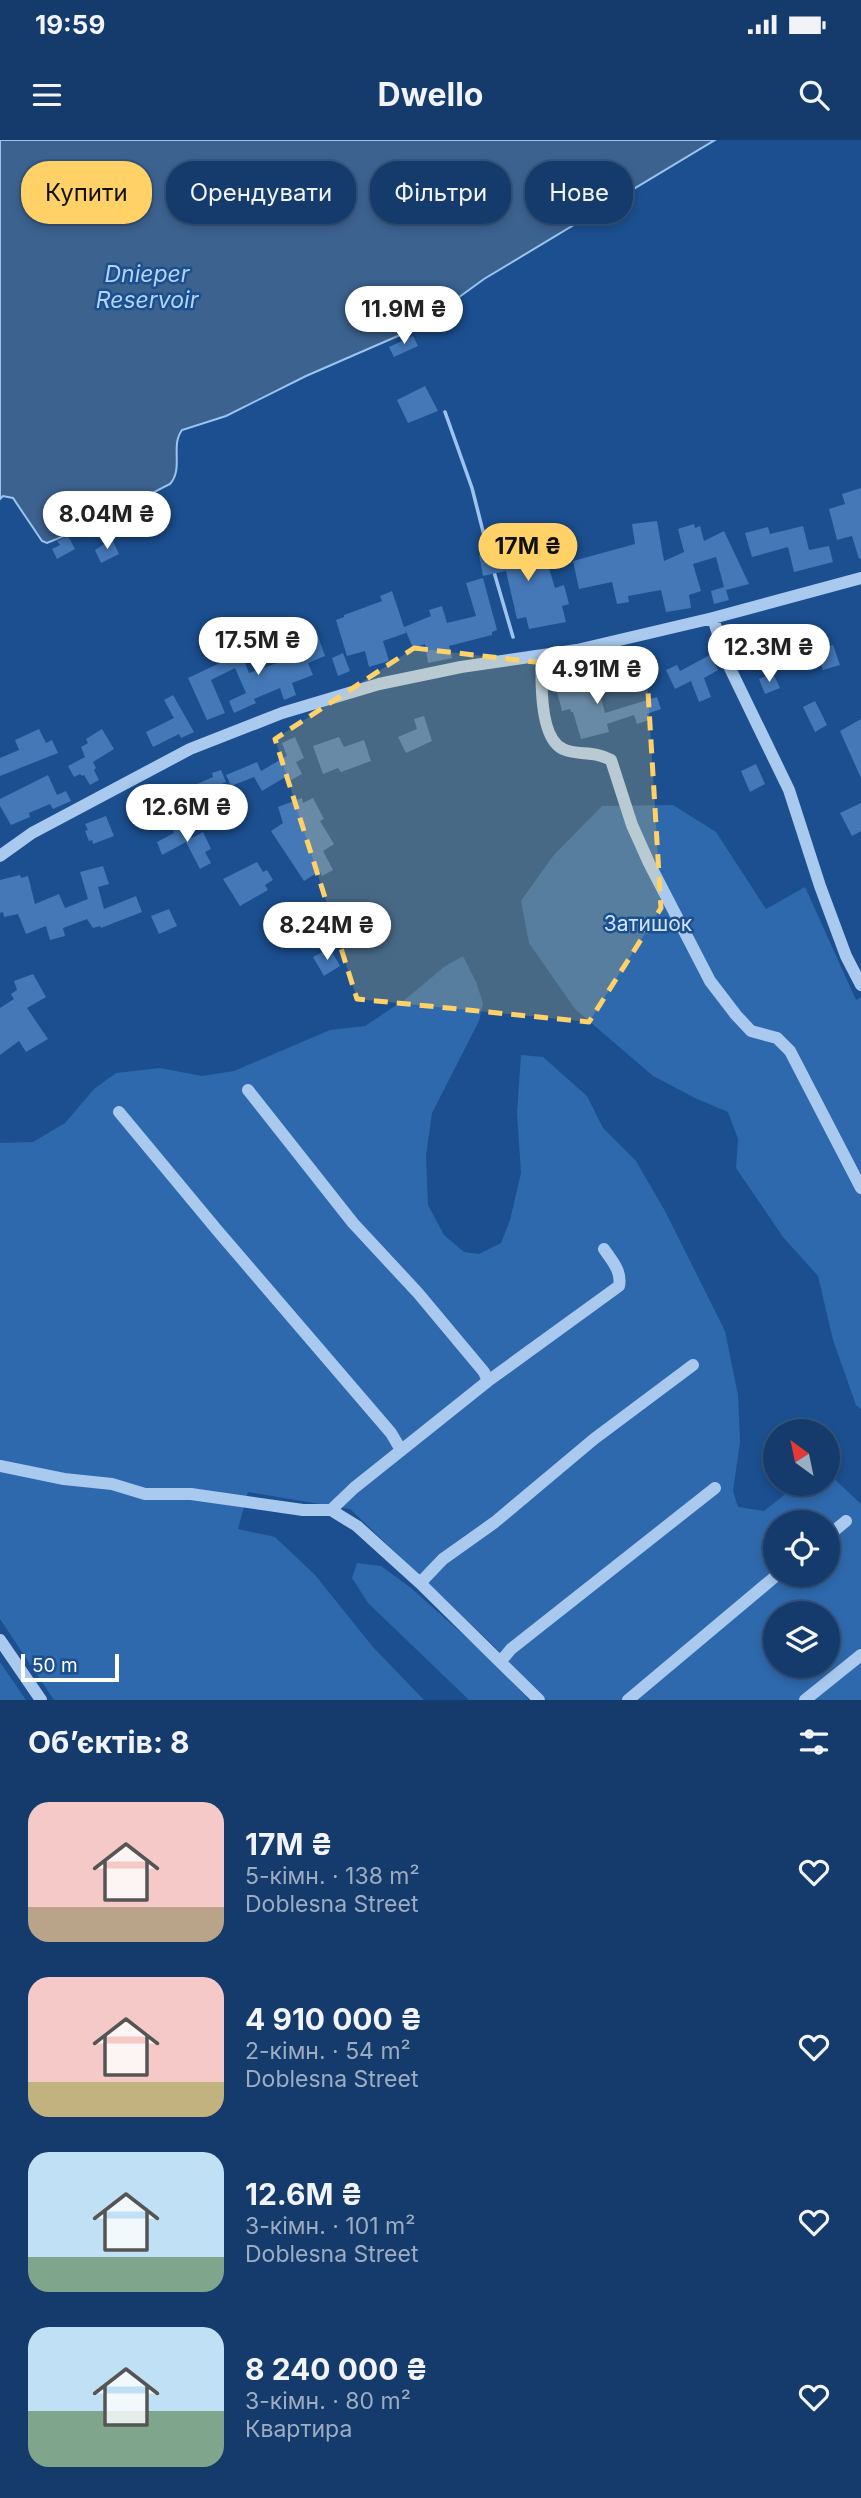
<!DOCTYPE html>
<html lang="uk">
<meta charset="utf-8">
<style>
:root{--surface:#143b6b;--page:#214673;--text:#f1f3f6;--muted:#9dadc1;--line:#33557e;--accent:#ffd166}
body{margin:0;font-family:Inter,sans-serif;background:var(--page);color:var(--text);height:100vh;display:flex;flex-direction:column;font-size:26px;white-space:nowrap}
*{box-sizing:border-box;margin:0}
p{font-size:23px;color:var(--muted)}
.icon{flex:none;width:38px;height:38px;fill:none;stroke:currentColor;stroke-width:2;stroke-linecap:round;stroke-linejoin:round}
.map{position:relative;height:1560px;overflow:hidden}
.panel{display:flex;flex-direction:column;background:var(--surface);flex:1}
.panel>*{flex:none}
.top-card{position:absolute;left:21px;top:21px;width:819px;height:63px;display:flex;gap:14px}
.needle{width:46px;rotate:327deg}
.controls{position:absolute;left:763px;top:1279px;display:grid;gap:14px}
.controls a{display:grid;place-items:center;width:77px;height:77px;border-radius:50%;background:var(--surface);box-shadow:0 4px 10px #0003,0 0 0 2px var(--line);font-size:35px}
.scale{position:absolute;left:21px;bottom:18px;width:98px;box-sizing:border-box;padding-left:7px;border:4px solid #fff;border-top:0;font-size:19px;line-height:24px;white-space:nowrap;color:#fff;-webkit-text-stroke:5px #1b4f8f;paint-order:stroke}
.price{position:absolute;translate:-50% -60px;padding:0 16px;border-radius:24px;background:#fff;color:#222;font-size:23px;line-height:46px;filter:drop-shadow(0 2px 4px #0008)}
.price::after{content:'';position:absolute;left:50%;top:42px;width:21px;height:16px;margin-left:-10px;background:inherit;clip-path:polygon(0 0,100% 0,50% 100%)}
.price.on{background:var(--accent);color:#111}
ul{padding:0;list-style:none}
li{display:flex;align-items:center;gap:21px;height:175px;padding:0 28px}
li span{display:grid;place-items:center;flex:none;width:196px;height:140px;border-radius:21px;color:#555}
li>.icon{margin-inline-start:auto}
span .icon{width:84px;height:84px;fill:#fffc;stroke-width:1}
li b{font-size:30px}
h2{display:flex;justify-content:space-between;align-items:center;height:84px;padding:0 28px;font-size:30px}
.tag{padding:0 24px;border-radius:28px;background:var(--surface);box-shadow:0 4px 10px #0003,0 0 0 2px var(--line);font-size:24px;line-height:63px}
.tag.on{background:var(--accent);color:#111}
.status{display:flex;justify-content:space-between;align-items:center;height:49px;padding:0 35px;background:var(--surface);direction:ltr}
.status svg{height:19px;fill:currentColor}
header{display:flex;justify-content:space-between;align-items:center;height:91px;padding:0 28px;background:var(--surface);font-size:32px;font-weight:700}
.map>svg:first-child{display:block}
.green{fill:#2e69ad;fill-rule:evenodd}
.water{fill:#3c6290;stroke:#9cc4f0;stroke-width:2}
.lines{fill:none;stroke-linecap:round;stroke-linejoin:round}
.stream{stroke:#9cc4f0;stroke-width:3.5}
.building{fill:#4478b7}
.minor{stroke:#a9c9ee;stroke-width:12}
.marked{fill:#ffd166;fill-opacity:0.2;stroke:#ffd166;stroke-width:5;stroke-dasharray:14 9;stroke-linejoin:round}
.labels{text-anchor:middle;stroke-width:5;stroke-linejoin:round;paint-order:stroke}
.park-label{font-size:21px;fill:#cfe3fa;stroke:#1b4f8f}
.water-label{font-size:23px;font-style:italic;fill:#b5d3f5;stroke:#1b4f8f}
</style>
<div class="status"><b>19:59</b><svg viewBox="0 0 49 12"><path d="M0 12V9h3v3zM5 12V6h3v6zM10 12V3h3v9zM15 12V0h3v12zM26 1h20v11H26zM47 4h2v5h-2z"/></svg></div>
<header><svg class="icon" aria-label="menu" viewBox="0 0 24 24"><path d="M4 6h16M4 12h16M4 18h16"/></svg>Dwello<svg class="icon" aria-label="search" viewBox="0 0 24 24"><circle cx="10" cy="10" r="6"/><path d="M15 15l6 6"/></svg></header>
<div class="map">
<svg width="861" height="1560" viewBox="0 0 861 1560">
<rect width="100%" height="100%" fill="#1b4f8f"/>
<path class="green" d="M673 665 716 692 766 769 805 747 856 860 861 857V1269L856 1265 833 1200 818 1136 783 1097 736 1028 738 999 728 972 697 959 653 936 575 869 529 803 521 761 553 716 602 666Z
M463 816 476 842 483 863 479 881 432 973 426 1016 428 1065 444 1095 464 1112 479 1114 501 1103 510 1080 521 1033 517 973 521 915 543 917 587 956 603 988 636 1021 665 1071 725 1191 738 1255 740 1302 733 1351 738 1367 764 1371 788 1352 793 1344H828V1333L861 1364V1560H546L493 1505 350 1369 248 1352 238 1389 275 1397 315 1435 373 1507 424 1560H54L0 1479V1003L33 1002 65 983 94 949 116 933 160 928 202 936 234 931 330 890 365 886 407 858 444 827ZM775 1382H828V1435H775ZM775 1474H828V1526H775Z
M357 1423 381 1426 411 1448 495 1523 529 1560H469L368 1463 352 1438Z
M0 1522 26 1560H0Z"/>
<path class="water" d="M0 0H715L484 139 429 179 407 192 306 236 226 276 182 290C170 306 184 328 170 344L86 387 47 403 42 401 13 358 3 356 0 359Z"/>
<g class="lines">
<path class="stream" d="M445 272 472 348 489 415
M494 432 513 497"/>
</g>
<path class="building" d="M413 196 418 206 394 217 389 207Z
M425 246 438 271 408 283 397 260Z
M861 348V418L859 419 852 396 837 400 829 369 845 364 842 354Z
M657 381 664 421 684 412 678 389 694 384 695 388 700 386 704 401 724 391 749 444 726 450 729 460 714 464 711 451 724 447 716 417 693 424 701 451 689 455 691 468 666 472 661 450 628 456 629 462 617 464 612 442 579 449 573 421 635 404 632 384Z
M525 385 536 428 548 425 555 448 564 445 569 464 562 466 566 482 529 489 526 477 517 479 506 431 483 436 479 415 516 407 512 388Z
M803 386 809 410 829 406 833 422 794 432 788 407 752 417 745 393 768 387 770 394Z
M68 396 75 409 57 419 52 409 60 405 57 401Z
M112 399 119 414 101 423 95 410Z
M483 438 497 490 492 492V495L449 506 452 518 428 523 425 504 413 508 405 489 406 493 383 501 389 521 369 527 365 511 347 516 336 480 344 477V475L382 461 380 456 392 451 404 487 431 476 429 470 442 466 447 483 476 476 466 443Z
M318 496 325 516 308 523 313 535 292 543 296 555 284 560 280 548 254 559 256 563 234 573 229 561 246 553 235 528 211 540 225 573 207 580 188 538 241 513 249 533 285 520 280 508Z
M833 505 840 525 823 530 817 510Z
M343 513 350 531 338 536 332 518Z
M710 515 718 530 704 538 711 557 699 562 691 541 675 549 666 530 677 525 680 531Z
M594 533 605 573 657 557 661 569 647 574 649 580 637 584 634 575 607 584 609 592 581 599 573 572H571L570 569 562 571 555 544Z
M773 533 780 548 765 554 759 539Z
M173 555 194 592 181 598 179 594 153 607 146 592 174 578 164 560Z
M815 561 827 585 815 592 803 567Z
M424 576 432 601 406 613 398 597 417 589 414 579Z
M861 579V638L840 591Z
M39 589 46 603 52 600 58 613 0 636V618L19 610 15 600Z
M102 589 114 609 93 622 96 628 94 630 99 640 90 645 84 635 82 636 80 634 74 637 68 626 85 617 81 607 88 603 86 599Z
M295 597 304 618 296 622 302 634 291 640 289 635 262 651 254 637 231 646 226 635 257 622 261 631 287 616 282 603Z
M339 597 344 607 364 600 371 621 341 632 338 628 323 634 313 606Z
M756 624 765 644 750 652 741 631Z
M221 630 226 642 194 656 190 647 213 637 212 633Z
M48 635 57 655 66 651 71 661 53 669 50 664 29 673 30 677 11 685 0 666V659Z
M231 651 241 676 230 680 220 657Z
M155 653 161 669 146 675 139 659Z
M302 658 303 663 313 658 324 679 320 681 334 704 323 711 333 730 322 736 320 731 304 741 271 691 283 683 278 667Z
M861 663V691L852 696 840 673Z
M106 676 114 696 93 704 92 700 89 701 85 691 88 690 85 684Z
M184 679 192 698 203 692 211 709 205 712 211 723 200 729 186 702 162 715 157 702 174 693 173 690 177 688 176 684Z
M257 722 263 732 267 730 273 740 265 745 268 750 240 766 223 739Z
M103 726 109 744 98 747 104 769 136 756 142 772 101 788 100 786 93 788 87 779 63 788 65 796 50 800 46 786 26 794 18 774 4 777 3 772 0 773V740L20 735 21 738 28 736 35 764 59 754 65 768 88 759 80 732Z
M169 769 177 786 159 794 151 776Z
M330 808 340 826 324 836 313 817Z
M33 834 46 857 27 868 48 899 26 912 19 901 0 915V868L14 859 11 854 17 850 14 841Z"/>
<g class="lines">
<path class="minor" d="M713 478 726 520 789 650 820 746 846 816 861 845
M542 516C541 538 539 598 563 609 577 616 594 610 611 620L632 685 649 723 710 841 736 875 751 891 777 898 790 911 861 1048
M0 716 32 693 190 609 282 573 379 544 461 527 577 510 713 478 861 438
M248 950 353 1083 418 1153 484 1232 488 1241
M119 972 217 1090 391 1293 401 1310
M0 1326 64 1339 112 1344 145 1354H191L303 1370H331L357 1386 420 1443 539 1560
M331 1370 354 1348 488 1241 619 1146C622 1131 612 1121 604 1109
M828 1396 846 1381
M420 1443 443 1419 495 1382 594 1299 693 1225
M0 1500 41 1560
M501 1521 511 1509 715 1348
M628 1560 777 1435
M805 1560 861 1515"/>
</g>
<path class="marked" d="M414 508 647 535 661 768 589 882 357 859 275 599Z"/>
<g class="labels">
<g class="park-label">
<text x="648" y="791">Затишок</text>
</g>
<g class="water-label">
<text x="147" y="142">Dnieper<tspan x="147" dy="26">Reservoir</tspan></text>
</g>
</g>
</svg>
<div class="controls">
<a><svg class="needle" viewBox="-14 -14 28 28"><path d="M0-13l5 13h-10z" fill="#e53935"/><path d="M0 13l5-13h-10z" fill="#9dadc1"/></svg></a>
<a><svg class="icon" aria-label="locate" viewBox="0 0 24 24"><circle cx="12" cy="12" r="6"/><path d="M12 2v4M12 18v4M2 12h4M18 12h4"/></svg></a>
<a><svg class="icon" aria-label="layers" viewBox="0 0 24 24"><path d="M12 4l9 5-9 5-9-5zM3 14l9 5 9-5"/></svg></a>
</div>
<div class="scale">50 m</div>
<b class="price" style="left:404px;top:206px">11.9M ₴</b>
<b class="price" style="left:107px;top:411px">8.04M ₴</b>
<b class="price on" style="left:528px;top:443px">17M ₴</b>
<b class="price" style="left:258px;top:537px">17.5M ₴</b>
<b class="price" style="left:769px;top:544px">12.3M ₴</b>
<b class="price" style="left:597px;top:566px">4.91M ₴</b>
<b class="price" style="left:187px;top:704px">12.6M ₴</b>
<b class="price" style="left:327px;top:822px">8.24M ₴</b>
<div class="top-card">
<a class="tag on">Купити</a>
<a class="tag">Орендувати</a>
<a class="tag">Фільтри</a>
<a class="tag">Нове</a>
</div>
</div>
<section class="panel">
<h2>Об’єктів: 8<svg class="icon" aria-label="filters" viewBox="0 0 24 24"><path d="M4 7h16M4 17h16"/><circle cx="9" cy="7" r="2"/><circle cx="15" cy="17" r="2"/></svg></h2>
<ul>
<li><span style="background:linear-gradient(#f6c9c9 75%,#b9a48a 0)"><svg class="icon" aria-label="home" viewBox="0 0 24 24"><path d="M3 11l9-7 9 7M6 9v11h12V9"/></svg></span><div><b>17M ₴</b><p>5-кімн. · 138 m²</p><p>Doblesna Street</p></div><svg class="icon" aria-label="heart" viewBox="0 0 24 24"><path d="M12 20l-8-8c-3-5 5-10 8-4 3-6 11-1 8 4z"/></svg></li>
<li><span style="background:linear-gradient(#f6c9c9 75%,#c2b280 0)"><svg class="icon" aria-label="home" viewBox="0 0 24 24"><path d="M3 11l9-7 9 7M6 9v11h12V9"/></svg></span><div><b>4 910 000 ₴</b><p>2-кімн. · 54 m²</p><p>Doblesna Street</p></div><svg class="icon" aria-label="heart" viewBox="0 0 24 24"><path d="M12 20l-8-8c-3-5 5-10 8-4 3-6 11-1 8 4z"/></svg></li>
<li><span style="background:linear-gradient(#bfe0f5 75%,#7fa58c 0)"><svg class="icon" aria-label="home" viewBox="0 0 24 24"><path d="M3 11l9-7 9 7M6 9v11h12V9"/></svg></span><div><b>12.6M ₴</b><p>3-кімн. · 101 m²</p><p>Doblesna Street</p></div><svg class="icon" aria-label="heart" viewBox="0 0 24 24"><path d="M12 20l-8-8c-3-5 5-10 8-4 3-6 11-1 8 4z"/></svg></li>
<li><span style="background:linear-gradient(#bfe0f5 60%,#7fa58c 0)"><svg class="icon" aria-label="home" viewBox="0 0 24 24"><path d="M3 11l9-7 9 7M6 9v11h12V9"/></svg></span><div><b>8 240 000 ₴</b><p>3-кімн. · 80 m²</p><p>Квартира</p></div><svg class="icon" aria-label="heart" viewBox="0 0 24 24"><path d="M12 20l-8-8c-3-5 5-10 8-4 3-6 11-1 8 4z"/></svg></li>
</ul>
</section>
